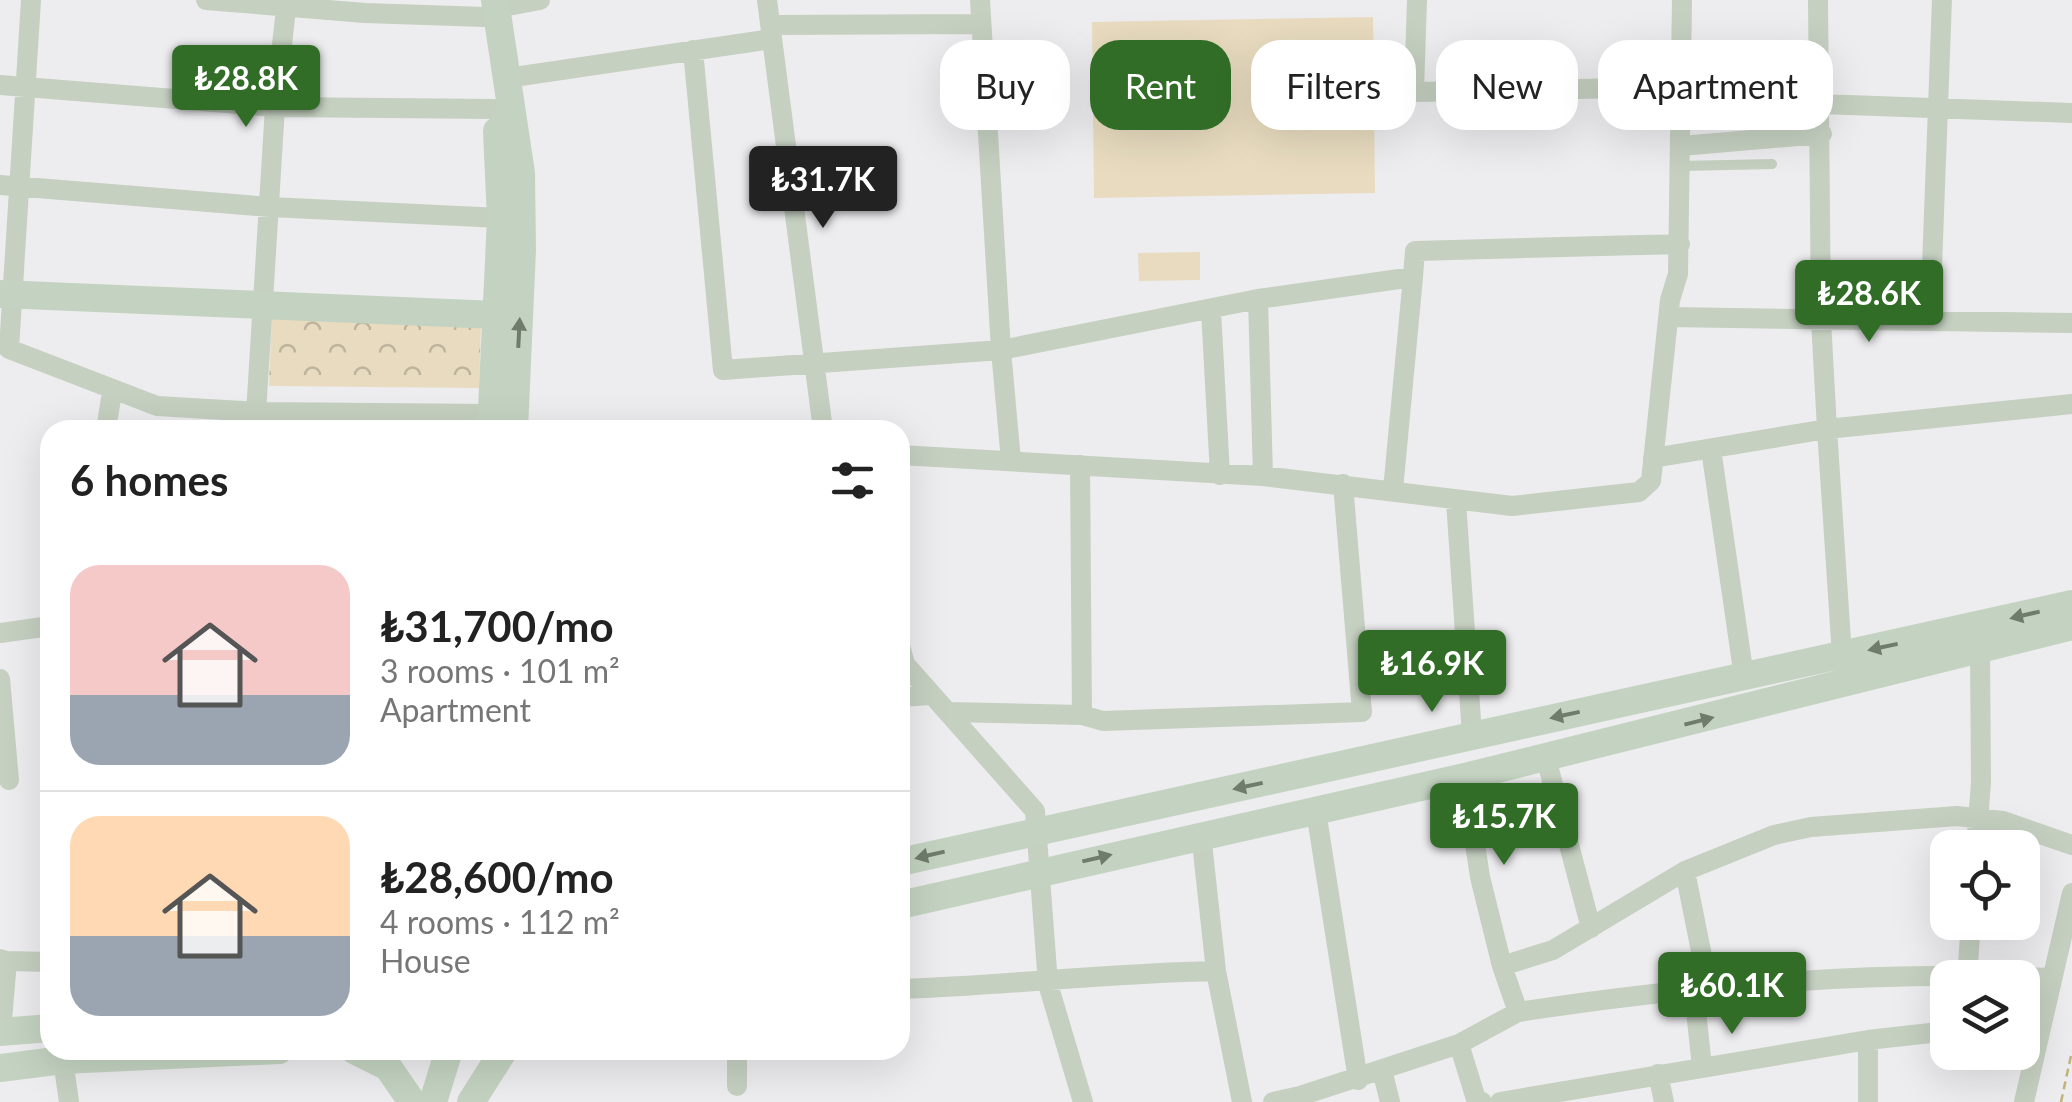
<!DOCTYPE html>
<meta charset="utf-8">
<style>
:root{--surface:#fff;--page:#f6f6f6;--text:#222;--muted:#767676;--line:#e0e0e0;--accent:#316d27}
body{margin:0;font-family:Lato,sans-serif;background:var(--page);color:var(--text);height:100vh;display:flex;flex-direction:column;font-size:38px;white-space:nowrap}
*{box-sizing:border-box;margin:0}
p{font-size:32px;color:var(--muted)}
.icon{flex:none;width:55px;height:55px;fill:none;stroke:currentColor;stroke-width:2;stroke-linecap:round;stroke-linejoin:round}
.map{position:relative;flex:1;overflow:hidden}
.details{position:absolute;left:40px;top:420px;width:870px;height:640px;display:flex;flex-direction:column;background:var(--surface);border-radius:30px;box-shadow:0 10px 40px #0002}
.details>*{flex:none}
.hud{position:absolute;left:940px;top:40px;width:950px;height:90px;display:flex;gap:20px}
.fabs{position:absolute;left:1930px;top:830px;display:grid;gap:20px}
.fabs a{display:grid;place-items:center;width:110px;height:110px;border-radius:20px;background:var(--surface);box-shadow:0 10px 40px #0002;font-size:50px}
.price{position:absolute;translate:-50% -85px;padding:0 22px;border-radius:10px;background:var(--accent);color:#fff;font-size:32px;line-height:65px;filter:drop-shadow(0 2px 5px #0008)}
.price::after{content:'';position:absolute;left:50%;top:60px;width:30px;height:22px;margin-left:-15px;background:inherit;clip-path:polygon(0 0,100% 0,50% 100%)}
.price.active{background:#222;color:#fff}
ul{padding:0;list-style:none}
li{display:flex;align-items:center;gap:30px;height:250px;padding:0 30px}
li+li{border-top:2px solid var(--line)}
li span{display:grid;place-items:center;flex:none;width:280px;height:200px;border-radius:30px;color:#555}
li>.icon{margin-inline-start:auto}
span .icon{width:120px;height:120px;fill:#fffc;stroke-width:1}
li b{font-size:42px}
h2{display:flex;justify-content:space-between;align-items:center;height:120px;padding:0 30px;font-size:42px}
.tag{padding:0 35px;border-radius:30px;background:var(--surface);box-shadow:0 10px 40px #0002;font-size:35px;line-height:90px}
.tag.active{background:var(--accent);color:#fff}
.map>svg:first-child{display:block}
.forest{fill:url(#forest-crowns)}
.pitch{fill:#e8dbbf}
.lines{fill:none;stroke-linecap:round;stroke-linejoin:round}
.path{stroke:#c2b37b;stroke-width:2.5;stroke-dasharray:8 5;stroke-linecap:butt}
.lane{stroke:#c5d0c1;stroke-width:10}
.street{stroke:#c5d0c1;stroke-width:20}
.secondary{stroke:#c4d3c1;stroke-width:28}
.oneway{fill:#6f7c6c}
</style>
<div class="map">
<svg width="2072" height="1102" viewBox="0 0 2072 1102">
<defs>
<pattern id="forest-crowns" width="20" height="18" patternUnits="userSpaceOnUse" patternTransform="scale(2.5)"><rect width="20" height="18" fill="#e8dbbf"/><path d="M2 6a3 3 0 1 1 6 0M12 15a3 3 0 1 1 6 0" fill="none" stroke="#beb49d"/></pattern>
</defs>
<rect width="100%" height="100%" fill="#edecef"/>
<path class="forest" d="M272 315 481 324 479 388 269 386Z"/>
<path class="pitch" d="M1373 17 1375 193 1094 198 1092 22Z
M1200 252V280L1139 281 1138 253Z"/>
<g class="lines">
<path class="path" d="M2061 1102 2072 1051"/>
<path class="lane" d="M1681 166 1772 164"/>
<path class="street" d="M31 0 9 349 157 406 258 412 491 414
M206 0 365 13 485 17
M767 0 823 430
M1417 0 1414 92 1682 87
M1818 0 1821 320 1827 429 2072 404
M496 8 540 0
M770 25 981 24
M693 50 723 370 1001 350 980 0
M507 78 772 39
M0 85 275 107 494 109
M1821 104 2072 113
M1681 146 1822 134
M0 185 270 207 501 218
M1413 277 1415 251 1680 244
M1258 299 1263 476
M1211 310 1220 475
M1668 317 2072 323
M1930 320 1942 0
M106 430 112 392
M255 430 275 107 287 0
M1711 449 1744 677
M900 455 1263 476 1512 506 1639 492 1651 481 1670 300 1678 274 1682 0
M1653 458 1827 429 1842 656
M1011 461 1001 350 1258 299 1413 277 1393 490
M1080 465 1082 715
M1456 501 1472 735
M0 633 50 626
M900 646 905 664 1035 811 1048 984 1083 1102
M0 679 9 780
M900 697 931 695
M950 712 1082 715 1103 721 1362 712 1343 484
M1546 758 1591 928
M1465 777 1480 877 1502 966
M1316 811 1358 1080
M1201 834 1216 971
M1976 848 1981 782 1980 652
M1685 871 1709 991
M0 959 7 961 1 1032
M7 961 50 962
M1967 978 1971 922
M900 985 903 989C1008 985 1111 973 1216 971L1242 1102
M1694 992 1702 1067
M1518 1012C1694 985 1875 970 2052 978
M1868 1040 1948 1031
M1459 1044 1476 1099 1482 1102
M63 1060 69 1102
M1382 1070 1390 1102
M1658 1074 1664 1102
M737 1086V1050
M1300 1096 1459 1044 1518 1012 1502 966 1553 950 1685 871 1774 835 1811 827 1957 816 2003 821 2072 845
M1273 1102 1300 1096 1301 1102
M1500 1102 1868 1040V1102
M2024 1102 2072 893"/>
<path class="secondary" d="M495 0 521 173 522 250 514 430
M0 294 496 315
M491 430 501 218 497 131
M900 862 2072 604
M900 905 1465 777 2072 626
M0 1032 50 1028
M354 1050 388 1067 412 1102
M0 1068 63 1060 279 1050
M433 1102 449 1050
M471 1102 504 1050"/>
</g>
<defs><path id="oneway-solid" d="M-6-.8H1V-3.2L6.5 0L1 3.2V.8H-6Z" transform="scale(2.5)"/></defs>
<g class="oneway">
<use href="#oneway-solid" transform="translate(519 333) rotate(-87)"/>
<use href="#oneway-solid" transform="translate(2025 615) rotate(167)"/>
<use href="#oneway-solid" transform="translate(1883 647) rotate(168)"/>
<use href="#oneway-solid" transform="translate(1565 715) rotate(168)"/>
<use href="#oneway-solid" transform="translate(1699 721) rotate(-14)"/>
<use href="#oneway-solid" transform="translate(1248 786) rotate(168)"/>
<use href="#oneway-solid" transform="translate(930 855) rotate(167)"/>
<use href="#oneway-solid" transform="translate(1097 858) rotate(-13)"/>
</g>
</svg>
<div class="fabs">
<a><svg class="icon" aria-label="locate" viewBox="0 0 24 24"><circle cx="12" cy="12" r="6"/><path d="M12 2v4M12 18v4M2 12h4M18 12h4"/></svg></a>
<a><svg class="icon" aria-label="layers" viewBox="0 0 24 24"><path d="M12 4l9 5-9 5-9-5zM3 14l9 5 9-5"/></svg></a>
</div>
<b class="price" style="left:246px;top:130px">₺28.8K</b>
<b class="price active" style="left:823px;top:231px">₺31.7K</b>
<b class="price" style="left:1869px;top:345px">₺28.6K</b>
<b class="price" style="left:1432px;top:715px">₺16.9K</b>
<b class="price" style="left:1504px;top:868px">₺15.7K</b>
<b class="price" style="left:1732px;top:1037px">₺60.1K</b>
<div class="hud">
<a class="tag">Buy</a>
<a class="tag active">Rent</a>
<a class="tag">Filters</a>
<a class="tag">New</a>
<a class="tag">Apartment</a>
</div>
<section class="details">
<h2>6 homes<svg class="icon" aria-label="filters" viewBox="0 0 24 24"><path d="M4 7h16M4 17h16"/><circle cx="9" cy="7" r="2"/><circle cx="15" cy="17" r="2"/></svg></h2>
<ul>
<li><span style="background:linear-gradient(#f6c9c9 65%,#9aa5b1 0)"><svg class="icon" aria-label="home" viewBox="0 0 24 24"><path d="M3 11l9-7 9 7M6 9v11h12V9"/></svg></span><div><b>₺31,700/mo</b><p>3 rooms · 101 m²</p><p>Apartment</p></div></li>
<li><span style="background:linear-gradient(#ffd9b3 60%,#9aa5b1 0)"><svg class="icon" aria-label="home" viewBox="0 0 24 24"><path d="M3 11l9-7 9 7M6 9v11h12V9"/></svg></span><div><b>₺28,600/mo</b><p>4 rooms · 112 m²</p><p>House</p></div></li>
</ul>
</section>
</div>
